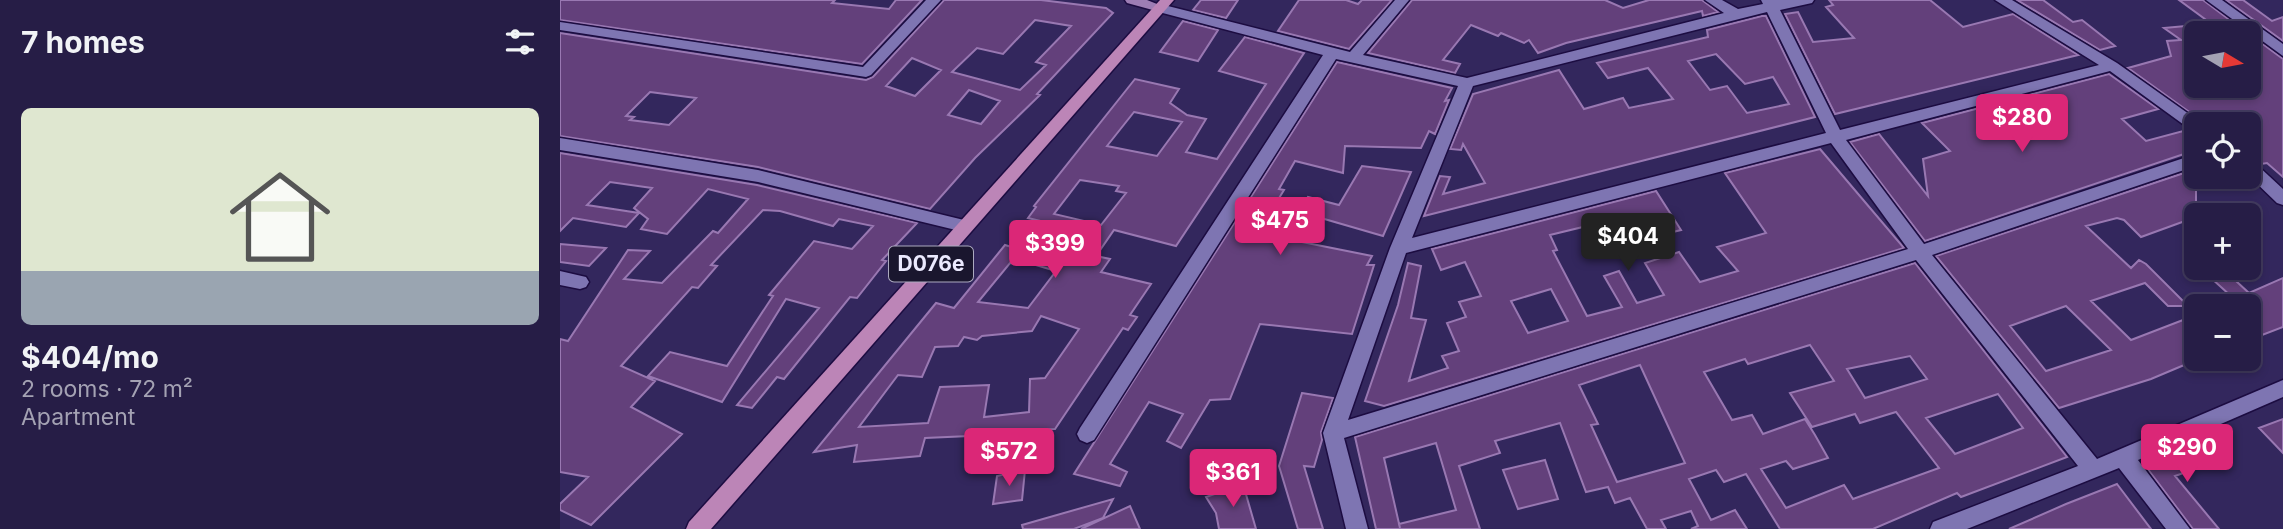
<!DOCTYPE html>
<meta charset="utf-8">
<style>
:root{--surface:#261d46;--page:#2e264d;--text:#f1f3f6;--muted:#a4a2b3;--line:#423b5f;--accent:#db2777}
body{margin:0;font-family:Inter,sans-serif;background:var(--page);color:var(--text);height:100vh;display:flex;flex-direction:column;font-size:26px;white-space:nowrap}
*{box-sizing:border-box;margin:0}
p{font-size:23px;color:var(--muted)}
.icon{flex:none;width:38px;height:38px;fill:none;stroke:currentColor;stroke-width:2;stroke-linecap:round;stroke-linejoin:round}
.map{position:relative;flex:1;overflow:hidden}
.side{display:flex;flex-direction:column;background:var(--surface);width:560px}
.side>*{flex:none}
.needle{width:46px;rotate:100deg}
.buttons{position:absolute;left:1624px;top:21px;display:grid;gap:14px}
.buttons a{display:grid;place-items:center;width:77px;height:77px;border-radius:10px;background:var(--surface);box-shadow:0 4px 10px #0003,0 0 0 2px var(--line);font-size:35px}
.price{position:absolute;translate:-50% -60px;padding:0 16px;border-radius:7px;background:var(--accent);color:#fff;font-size:23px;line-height:46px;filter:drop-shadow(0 2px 4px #0008)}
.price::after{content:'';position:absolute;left:50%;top:42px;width:21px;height:16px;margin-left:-10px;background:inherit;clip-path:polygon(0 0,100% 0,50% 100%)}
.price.active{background:#222;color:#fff}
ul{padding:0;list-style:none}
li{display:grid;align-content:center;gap:14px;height:371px;padding:0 21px}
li+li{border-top:2px solid var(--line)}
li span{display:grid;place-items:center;height:217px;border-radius:10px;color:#555}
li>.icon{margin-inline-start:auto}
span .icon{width:126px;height:126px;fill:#fffc;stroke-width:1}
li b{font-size:30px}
h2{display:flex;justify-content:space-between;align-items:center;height:84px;padding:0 21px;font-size:30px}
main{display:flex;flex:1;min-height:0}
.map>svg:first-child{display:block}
.building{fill:#63407b;stroke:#9978b2;stroke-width:2;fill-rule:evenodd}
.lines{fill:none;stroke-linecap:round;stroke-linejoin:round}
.street-casing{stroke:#1c0c41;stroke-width:3}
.secondary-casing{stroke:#1c0c41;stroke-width:3}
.primary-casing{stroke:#1c0c41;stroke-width:3}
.street{fill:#7e75b2;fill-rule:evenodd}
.secondary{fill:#9d7db4;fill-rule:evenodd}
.primary{fill:#bc85b7;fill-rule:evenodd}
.labels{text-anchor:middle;stroke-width:6;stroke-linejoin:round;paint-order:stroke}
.shield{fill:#1a162e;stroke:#acaac0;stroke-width:2}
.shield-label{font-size:21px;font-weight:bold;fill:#ebe9fe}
</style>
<main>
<section class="side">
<h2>7 homes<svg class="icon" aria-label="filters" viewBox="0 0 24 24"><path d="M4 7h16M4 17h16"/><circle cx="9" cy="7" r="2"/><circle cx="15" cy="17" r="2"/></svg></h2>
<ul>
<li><span style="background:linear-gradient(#dfe7d0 75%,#9aa5b1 0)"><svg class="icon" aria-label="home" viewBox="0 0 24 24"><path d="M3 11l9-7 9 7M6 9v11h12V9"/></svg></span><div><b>$404/mo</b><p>2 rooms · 72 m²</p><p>Apartment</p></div></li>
</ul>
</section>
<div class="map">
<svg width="1723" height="529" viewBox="0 0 1723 529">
<rect width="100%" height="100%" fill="#33275d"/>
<path class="building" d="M0 0H275L272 3 329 9 336 0H362L302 64 0 20Z
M384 0H481L546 8 553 13 477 94 480 95 415 158 370 209 198 167 0 136V33L306 80 313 77ZM475 20 511 26 476 62 486 65 460 90 392 72 417 48 443 54ZM352 58 381 70 355 96 326 86ZM409 90 440 101 421 124 388 115ZM90 92 136 98 109 125 70 120 74 117 66 116Z
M641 0H678L666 18 633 10Z
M739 0H786L798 4 802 0H832L789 49 718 31Z
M852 0H1045L1063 8 1089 0H1142L1158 12 1143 16 1142 11 1006 43 978 53 969 40 964 43 941 33 938 36 911 25 883 60 900 64 895 73 808 53Z
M1269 0H1370L1403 27 1453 14 1518 55 1275 114 1225 14 1238 12 1253 42 1294 38 1266 7 1273 5Z
M1457 0H1483L1513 22 1522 20 1555 46 1540 50Z
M1619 0H1643L1687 33H1664Z
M1666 0H1683L1712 21 1723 17V41Z
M1202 16H1206L1255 117 864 216 880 176 890 177 883 194 925 183 903 144 901 150 890 149 913 94 999 70 1024 109 1063 98 1069 108 1113 99 1088 68 1048 78 1037 63 1148 37 1147 30ZM1156 54 1185 84 1213 77 1229 104 1187 113 1167 86 1150 90 1128 61Z
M623 21 658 30 638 61 600 52Z
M1636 25V86H1689V34L1723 59V177L1707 163 1701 164 1689 155V124H1646L1568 68 1611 56 1607 41 1621 40 1604 28Z
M685 37 744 53 616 246 554 230 536 256 550 259 541 272 591 284 570 315 577 317 568 330 563 328 495 429 455 430V434L365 438 360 456 294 462 297 445 254 452 376 303 394 308 445 245 458 249 481 221 468 218 476 207 474 206 575 79 619 89 610 103 627 115 646 119 626 152 657 159 706 84 659 71ZM574 112 622 122 597 156 547 146ZM520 180 559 186 556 191 566 193 541 225 494 214ZM459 260 496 271 468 308 418 302 450 263 456 264ZM481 316 519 329 485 378 470 379 469 412 424 417 429 385 380 387 368 423 299 427 338 375 362 377 375 347 398 346 404 337 417 340 422 336 472 331Z
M777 62 892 88 885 101 889 100 875 134 869 131 861 148 785 146 783 173 735 161 719 189 724 190 697 234 728 239 748 197 779 205 802 166 851 172 823 236 754 216 742 242 812 256 807 265H814L792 334 700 324 670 399 650 400 621 448 607 441 623 414 589 402 550 464 567 472 560 486 514 474Z
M1549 74 1598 109 1562 119 1586 141 1627 130 1636 133V150L1365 241 1290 142 1319 134 1368 196 1363 159 1390 151 1362 123Z
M1260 149 1344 248 824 406 805 401 838 305 848 263 861 266 851 318 866 320 849 381 888 368 882 356 899 351 887 323 906 317 899 302 921 296 905 262 881 270 872 249 1096 191 1121 230 1036 250 1023 227 990 235 997 250 993 251 1027 316 1062 307 1044 276 1059 271 1077 303 1104 295 1085 263 1119 252 1140 282 1178 271 1157 247 1206 233 1165 173ZM991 289 1008 321 968 333 951 301Z
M0 153 197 185 357 223 322 260 326 261 297 298 290 297 224 379 217 377 192 408 177 405 259 308 226 299 162 402 88 376 110 352 167 366 213 296 209 295 254 241 292 249 313 226 279 219 273 226 220 211 203 210 151 265 157 266 138 288 132 287 61 366 95 381 71 407 122 434 31 525 0 510V504L28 477 0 472V339L8 341 68 250 90 251 64 279 102 283 153 231 158 233 188 199 148 189 107 234 81 229 88 219 74 208 92 188 50 182 27 205 79 213 66 227 13 218 0 231Z
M1627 172 1636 180V217L1581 237 1564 220 1557 218 1526 226 1571 268 1579 260 1586 264 1628 306H1608L1585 283 1531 301 1571 340 1636 315V360L1591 379 1499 408 1376 256ZM1506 306 1551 350 1486 371 1450 326Z
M0 244 46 248 29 266 0 262Z
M1355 263 1507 457 1401 497 1397 493 1313 529H1220L1186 474 1164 482 1156 470 1129 479 1151 520 1175 510 1187 529H1131L1138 526 1131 511 1101 520 1106 529H1087L1070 498 1055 503 1048 487 1026 492 1000 423 935 441 940 453 899 466 920 529H816L795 437ZM1250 345 1274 381 1230 393 1252 427 1295 414 1300 423 1336 412 1379 468 1293 499 1284 485 1226 508 1201 469 1226 461 1233 469 1268 458 1255 435 1245 419 1203 434 1192 415 1172 420 1144 372 1185 359 1188 364ZM1350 356 1367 379 1305 398 1287 369ZM1080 365 1125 463 1057 482 1031 425 1038 424 1019 385ZM1438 394 1463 428 1395 454 1366 418ZM876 443 896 510 839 524 840 528 824 458Z
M1640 268H1662L1689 293 1723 278V327L1689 340V306H1652L1672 297Z
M742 393 773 398 761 432 762 440 754 467 744 466 763 529H738L719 466Z
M1723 419V453L1699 428Z
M1656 444 1667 457 1615 476 1659 529H1633L1587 468Z
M985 460 998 499 958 509 943 470Z
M465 470 462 500 433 504 437 476Z
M683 484 696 529H659L656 513 646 497Z
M1557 484 1591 529H1449L1506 504Z
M553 499 543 518 514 529H463L462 525Z
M570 506 580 529H521Z"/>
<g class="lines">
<g class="street-casing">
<path id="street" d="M366 0H381L311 75 306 77 0 30V22L303 67Z
M835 0H849L803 55 907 78 1164 13 1145 0H1162L1178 9 1203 4 1201 0H1254L1252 3 1220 10 1280 130 1539 65 1435 0H1452L1557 63 1643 124H1636V131L1631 130 1550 71 1286 140 1364 244 1636 154V166L1372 255 1537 459 1723 380V397L1578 460 1630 529H1606L1559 468 1407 529H1370L1373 522 1518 466 1356 260 784 438 808 529H786L763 433 830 248 898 86 776 59 534 440 527 443 520 440 517 434 520 428 763 55 595 11V5L600 4 790 52ZM1207 12 1266 133 852 238 913 86ZM1271 143 1348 249 788 420 846 253Z
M1646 0H1662L1723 44V56Z
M0 138 198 170 404 220 410 221 412 226 410 231 404 232 198 182 0 150Z
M1689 161 1695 163 1723 189V205L1717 203 1689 176Z
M0 271 26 277 29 282 26 287 20 289 0 285Z"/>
</g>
<g class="secondary-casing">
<path id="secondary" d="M565 0H587L607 8 600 12 567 3Z"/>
</g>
<g class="primary-casing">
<path id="primary" d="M600 0H614L151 529H126L129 522Z"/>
</g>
<use href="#street" class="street"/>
<use href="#secondary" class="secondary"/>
<use href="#primary" class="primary"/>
</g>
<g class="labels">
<rect class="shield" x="329" y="246.5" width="84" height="35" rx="5"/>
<g class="shield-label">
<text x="371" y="271">D076e</text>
</g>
</g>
</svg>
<div class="buttons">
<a><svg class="needle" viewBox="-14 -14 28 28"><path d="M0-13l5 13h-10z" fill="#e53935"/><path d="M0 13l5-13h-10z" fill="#a4a2b3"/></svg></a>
<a><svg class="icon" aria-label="locate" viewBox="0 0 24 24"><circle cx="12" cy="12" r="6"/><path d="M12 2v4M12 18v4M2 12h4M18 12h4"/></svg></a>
<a>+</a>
<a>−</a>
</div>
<b class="price" style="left:1462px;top:154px">$280</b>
<b class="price" style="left:720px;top:257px">$475</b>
<b class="price active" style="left:1068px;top:273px">$404</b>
<b class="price" style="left:495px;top:280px">$399</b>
<b class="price" style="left:1627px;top:484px">$290</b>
<b class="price" style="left:449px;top:488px">$572</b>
<b class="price" style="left:673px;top:509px">$361</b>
</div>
</main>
